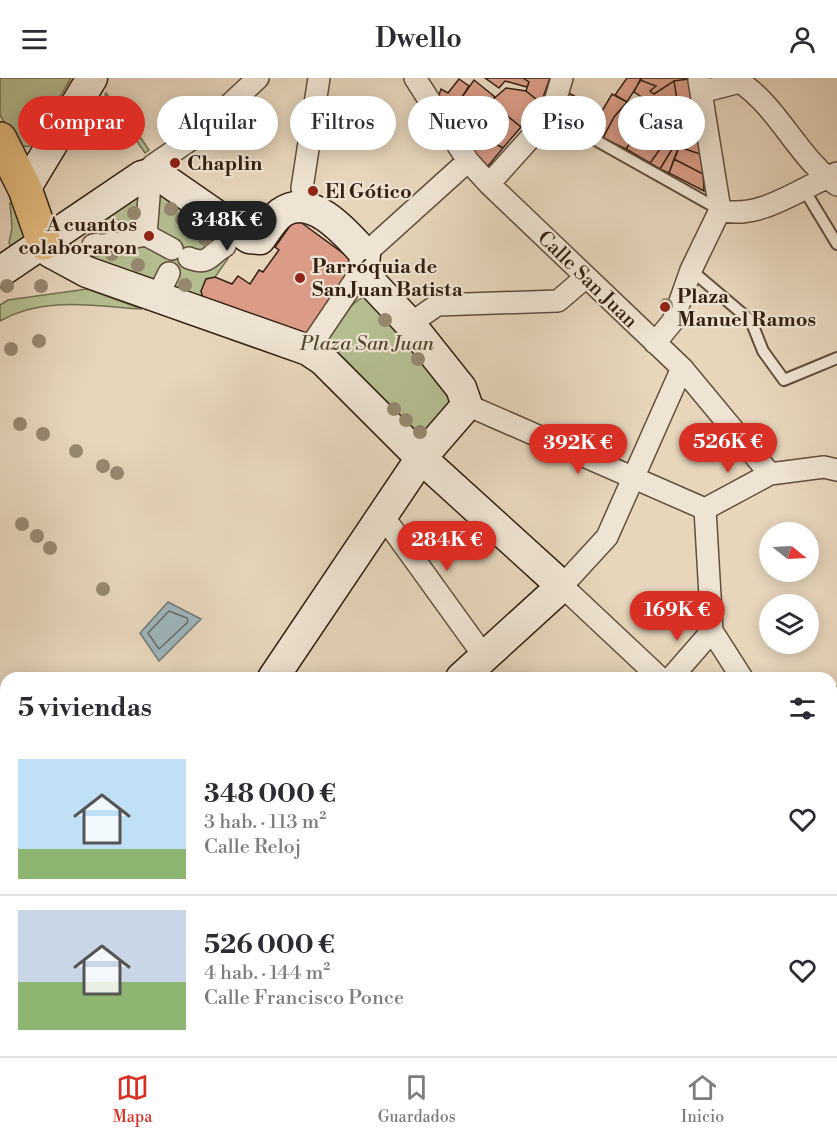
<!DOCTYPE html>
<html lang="es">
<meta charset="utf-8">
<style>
:root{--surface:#fff;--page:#f2f2f3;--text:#2b2b33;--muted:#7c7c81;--line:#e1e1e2;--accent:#d93025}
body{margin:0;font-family:"Libre Bodoni",serif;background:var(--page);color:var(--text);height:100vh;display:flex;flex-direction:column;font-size:22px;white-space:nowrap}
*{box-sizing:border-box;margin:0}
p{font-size:20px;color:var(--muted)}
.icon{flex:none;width:33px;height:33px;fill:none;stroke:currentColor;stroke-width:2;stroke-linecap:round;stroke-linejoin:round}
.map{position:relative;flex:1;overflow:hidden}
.sheet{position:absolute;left:0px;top:594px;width:837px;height:384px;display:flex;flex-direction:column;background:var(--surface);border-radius:18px 18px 0 0;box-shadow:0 3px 15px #0003}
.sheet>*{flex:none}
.top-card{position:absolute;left:18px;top:18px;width:801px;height:54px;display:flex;gap:12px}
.needle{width:39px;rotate:108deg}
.tools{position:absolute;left:759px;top:444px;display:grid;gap:12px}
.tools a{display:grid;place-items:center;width:60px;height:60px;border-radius:50%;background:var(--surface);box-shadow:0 3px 15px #0003;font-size:30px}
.price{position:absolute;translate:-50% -51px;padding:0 14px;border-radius:21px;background:var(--accent);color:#fff;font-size:20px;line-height:39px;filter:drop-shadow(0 2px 3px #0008)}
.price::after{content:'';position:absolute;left:50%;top:36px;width:18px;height:14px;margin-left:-9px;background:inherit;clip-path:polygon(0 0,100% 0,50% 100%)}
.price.on{background:#222;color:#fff}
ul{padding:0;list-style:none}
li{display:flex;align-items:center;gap:18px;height:150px;padding:0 18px}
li+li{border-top:2px solid var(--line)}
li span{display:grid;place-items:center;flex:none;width:168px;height:120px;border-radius:0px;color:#555}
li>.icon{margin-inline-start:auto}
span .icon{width:72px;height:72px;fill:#fffc;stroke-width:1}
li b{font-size:26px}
h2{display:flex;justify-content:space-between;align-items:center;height:72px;padding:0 18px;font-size:26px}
.tag{padding:0 21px;border-radius:27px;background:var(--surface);box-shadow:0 3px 15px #0003;font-size:21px;line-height:54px}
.tag.on{background:var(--accent);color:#fff}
header{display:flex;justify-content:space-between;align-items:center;height:78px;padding:0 18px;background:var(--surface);font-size:27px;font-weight:600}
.tab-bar{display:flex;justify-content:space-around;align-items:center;height:84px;border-top:2px solid var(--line);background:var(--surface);font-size:16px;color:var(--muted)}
.tab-bar a{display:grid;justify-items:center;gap:3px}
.tab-bar .on{color:var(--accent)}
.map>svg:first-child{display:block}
.green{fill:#b5be91;stroke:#747052;stroke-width:1.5}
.water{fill:#9db6bc;stroke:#737a78;stroke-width:1.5}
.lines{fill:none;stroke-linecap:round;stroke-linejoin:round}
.shore{stroke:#686c68;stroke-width:1.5}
.building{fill:#da9c86;stroke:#342113;stroke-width:1.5}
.lane-casing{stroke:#614e3d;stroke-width:14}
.street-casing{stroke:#614e3d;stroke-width:24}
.secondary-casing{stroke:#342113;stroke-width:33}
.primary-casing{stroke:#342113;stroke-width:36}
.lane{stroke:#efe4d3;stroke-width:10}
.street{stroke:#efe4d3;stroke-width:21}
.secondary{stroke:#efe4d3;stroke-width:30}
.primary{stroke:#e4bb7e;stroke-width:33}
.tree{fill:#968870}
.poi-dot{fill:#8f2418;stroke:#efe4d3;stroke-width:2}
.labels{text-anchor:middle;stroke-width:4.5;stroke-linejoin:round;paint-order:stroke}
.poi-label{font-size:20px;font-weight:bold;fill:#342113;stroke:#efe4d3;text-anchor:start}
.street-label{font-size:20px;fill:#342113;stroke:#efe4d3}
.park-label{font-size:20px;font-style:italic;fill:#544832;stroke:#efe4d3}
</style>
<header><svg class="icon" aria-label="menu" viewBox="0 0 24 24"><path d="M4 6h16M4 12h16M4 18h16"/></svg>Dwello<svg class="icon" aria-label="person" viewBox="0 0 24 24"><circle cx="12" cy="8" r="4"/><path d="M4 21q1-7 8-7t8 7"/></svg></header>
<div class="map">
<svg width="837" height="978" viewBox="0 0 837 978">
<rect width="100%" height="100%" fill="#e7d6bc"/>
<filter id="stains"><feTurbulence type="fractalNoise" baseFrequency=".00333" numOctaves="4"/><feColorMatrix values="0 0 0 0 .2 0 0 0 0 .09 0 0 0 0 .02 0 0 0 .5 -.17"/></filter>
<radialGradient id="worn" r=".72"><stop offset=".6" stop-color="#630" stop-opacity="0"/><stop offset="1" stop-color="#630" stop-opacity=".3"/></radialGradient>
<path class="green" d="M0 0H71L31 68 19 69 0 37Z
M106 15 114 25 117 24 149 72 145 75 105 17Z
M148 106 230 160 221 174 229 179 215 199 204 224 93 183 94 175 88 150Z
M15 124C22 145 34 158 13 173L9 165 12 150 10 125Z
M87 211 142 231C94 228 44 218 0 243V227L8 222Z
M367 218 456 320 420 360 327 271C325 256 353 220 367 218Z"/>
<path class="water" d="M168 524 201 541 159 583 140 555Z"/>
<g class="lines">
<path class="shore" d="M169 533 187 540 188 544 159 571 148 555Z"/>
</g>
<path class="building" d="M485 0H523L529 4 527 9 505 3 499 10Z
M523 0H550L541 25 526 13 529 4Z
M627 0H642L627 24 615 17Z
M642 0H688V1L674 3 654 16 650 13 656 8 640 2Z
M459 1 469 8 455 30 438 20 441 11 448 15Z
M688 1 696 52 690 53 691 59 668 60 680 44 662 32 677 22 674 3Z
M474 2 495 19 482 29 470 50 463 45 457 56 446 42Z
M640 2 656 8 650 13 654 16 674 3 677 22 662 32 656 29 626 71 603 60 614 39 622 30 631 37 643 20 634 14Z
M506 10 526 13 541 25 521 49 490 24Z
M563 12 602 33 612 16 627 24 614 39 603 60 555 34Z
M490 24 521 49 503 70 492 64 502 51 496 48 499 43 488 37 483 47 474 42 482 29Z
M656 29 680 44 667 61 660 56 655 61 663 67 650 85 626 71Z
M474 42 488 51 483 60 489 67 492 64 503 70 484 93 461 64Z
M696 52 700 76 682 70 683 66 676 65 660 91 650 85 668 60 684 62 685 59H691L690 53Z
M679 69 700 76 703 96 674 81Z
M672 71 678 72 669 95 660 91Z
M674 81 703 96 704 113 669 95Z
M299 143 351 181 354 189 307 257 204 224 201 213 206 201 215 199 232 206 238 198 250 206 259 192 263 194 279 172 275 169 292 145Z
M343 972H433L445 978H341Z"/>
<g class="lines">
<g class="lane-casing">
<path id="lane" d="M551 37 720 132
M805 113 837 166
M691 192 751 243 763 273 784 302 837 280"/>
</g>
<g class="street-casing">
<path id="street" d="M415 0 468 83 489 106 682 290 770 396
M699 2 720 132
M701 14 740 4C779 30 798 80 837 107
M150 96 152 88 196 58 258 0
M150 106 146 157 172 171
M489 106 551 37 562 0
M308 130 302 110 319 0
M720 132C759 143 802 109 837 95
M93 167 146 157
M365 176 468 83
M189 180C210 188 208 177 225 168
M161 211 169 195
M410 246 437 227 558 223 586 199
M655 265 673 243 691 192 720 132
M308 272 364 189
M467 327 705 431
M705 431 712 553 742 600
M705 431 770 396 824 389 837 392
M381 440 388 445 484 578
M660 600 562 508 607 459 682 290
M671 600 712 553
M831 829 837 837
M615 972 626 978"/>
</g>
<g class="secondary-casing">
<path id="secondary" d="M25 111 92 0
M44 165 50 174 87 194 308 272 323 282 421 380 562 508 461 600
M0 194 142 98 150 96 164 101 249 160 260 161C266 153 273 141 281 135 311 113 347 156 365 176L364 189 368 201 410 246 461 310 467 327 421 380 273 600
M831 628 837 624
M217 978V972
M519 978 522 972"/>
</g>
<g class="primary-casing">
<path id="primary" d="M0 61 25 111 44 165"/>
</g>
<use href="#lane" class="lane"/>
<use href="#street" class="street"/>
<use href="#secondary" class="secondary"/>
<use href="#primary" class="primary"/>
</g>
<g class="tree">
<circle cx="107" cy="39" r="7"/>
<circle cx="171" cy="131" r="7"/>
<circle cx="134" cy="135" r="7"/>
<circle cx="182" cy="141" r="7"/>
<circle cx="116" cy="148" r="7"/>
<circle cx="102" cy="150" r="7"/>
<circle cx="205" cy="161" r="7"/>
<circle cx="112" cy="176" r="7"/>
<circle cx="138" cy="187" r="7"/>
<circle cx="185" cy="207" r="7"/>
<circle cx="7" cy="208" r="7"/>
<circle cx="41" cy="208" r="7"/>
<circle cx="666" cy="227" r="7"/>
<circle cx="385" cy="242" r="7"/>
<circle cx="39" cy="263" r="7"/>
<circle cx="11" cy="271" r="7"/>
<circle cx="418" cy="281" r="7"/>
<circle cx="394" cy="331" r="7"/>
<circle cx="406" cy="342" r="7"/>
<circle cx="20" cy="346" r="7"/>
<circle cx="420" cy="354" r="7"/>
<circle cx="43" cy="356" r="7"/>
<circle cx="76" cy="373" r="7"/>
<circle cx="103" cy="388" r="7"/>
<circle cx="117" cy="395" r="7"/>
<circle cx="22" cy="446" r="7"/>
<circle cx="37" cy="458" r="7"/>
<circle cx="50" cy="470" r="7"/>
<circle cx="103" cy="511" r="7"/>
</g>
<g class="poi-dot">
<circle cx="175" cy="85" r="6"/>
<circle cx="313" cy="113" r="6"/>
<circle cx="149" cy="158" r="6"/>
<circle cx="300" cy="200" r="6"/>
<circle cx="665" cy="229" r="6"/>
</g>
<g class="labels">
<g class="poi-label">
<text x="187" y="92">Chaplin</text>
<text x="325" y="120">El Gótico</text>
<text x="137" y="153" text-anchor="end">A cuantos<tspan x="137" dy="23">colaboraron</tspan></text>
<text x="312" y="195">Parróquia de<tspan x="312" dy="23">San Juan Batista</tspan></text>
<text x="677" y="225">Plaza<tspan x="677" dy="23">Manuel Ramos</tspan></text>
</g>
<g class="street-label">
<text transform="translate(588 201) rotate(44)" y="7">Calle San Juan</text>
</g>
<g class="park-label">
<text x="367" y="272">Plaza San Juan</text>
</g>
</g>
<rect width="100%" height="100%" filter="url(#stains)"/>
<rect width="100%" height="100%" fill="url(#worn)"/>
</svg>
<div class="tools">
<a><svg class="needle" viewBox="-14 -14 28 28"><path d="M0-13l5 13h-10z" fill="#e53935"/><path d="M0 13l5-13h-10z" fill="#7c7c81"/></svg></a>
<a><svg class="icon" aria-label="layers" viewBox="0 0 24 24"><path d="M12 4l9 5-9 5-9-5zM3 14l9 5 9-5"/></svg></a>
</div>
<b class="price on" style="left:227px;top:174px">348K €</b>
<b class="price" style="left:728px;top:396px">526K €</b>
<b class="price" style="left:578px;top:397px">392K €</b>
<b class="price" style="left:447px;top:494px">284K €</b>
<b class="price" style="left:677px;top:564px">169K €</b>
<div class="top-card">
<a class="tag on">Comprar</a>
<a class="tag">Alquilar</a>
<a class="tag">Filtros</a>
<a class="tag">Nuevo</a>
<a class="tag">Piso</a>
<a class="tag">Casa</a>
</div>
<section class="sheet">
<h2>5 viviendas<svg class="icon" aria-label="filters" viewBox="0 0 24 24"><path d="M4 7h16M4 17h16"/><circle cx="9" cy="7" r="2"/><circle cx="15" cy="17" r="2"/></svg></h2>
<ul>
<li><span style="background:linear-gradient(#bfe0f5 75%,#8fb573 0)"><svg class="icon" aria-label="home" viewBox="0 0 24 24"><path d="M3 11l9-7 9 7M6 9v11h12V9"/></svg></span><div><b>348 000 €</b><p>3 hab. · 113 m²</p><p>Calle Reloj</p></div><svg class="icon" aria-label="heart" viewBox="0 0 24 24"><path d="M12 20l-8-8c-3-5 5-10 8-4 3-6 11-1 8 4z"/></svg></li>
<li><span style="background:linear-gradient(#c9d6e8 60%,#8fb573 0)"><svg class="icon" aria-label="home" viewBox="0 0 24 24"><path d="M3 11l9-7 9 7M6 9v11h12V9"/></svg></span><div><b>526 000 €</b><p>4 hab. · 144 m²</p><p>Calle Francisco Ponce</p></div><svg class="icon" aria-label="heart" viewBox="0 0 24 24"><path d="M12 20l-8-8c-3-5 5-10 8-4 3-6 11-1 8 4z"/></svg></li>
</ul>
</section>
</div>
<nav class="tab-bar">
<a class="on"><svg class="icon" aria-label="map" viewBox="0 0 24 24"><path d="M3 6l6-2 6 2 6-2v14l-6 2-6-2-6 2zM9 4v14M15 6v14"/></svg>Mapa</a>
<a><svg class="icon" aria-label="saved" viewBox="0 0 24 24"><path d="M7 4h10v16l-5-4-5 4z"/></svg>Guardados</a>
<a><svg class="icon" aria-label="home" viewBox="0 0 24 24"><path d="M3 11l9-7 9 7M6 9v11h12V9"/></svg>Inicio</a>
</nav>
